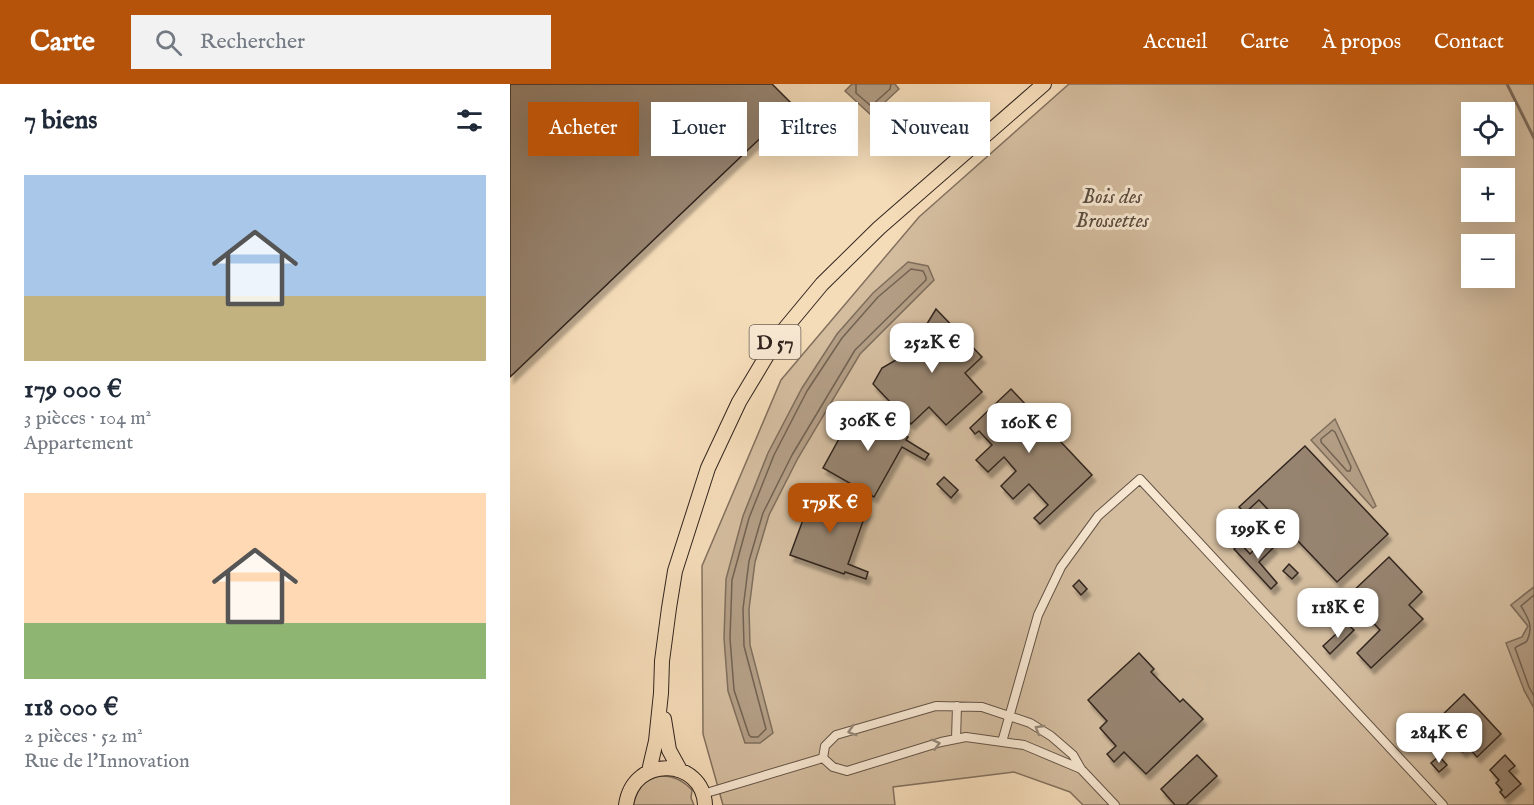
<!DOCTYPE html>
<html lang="fr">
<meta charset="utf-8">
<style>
:root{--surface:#fff;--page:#f2f2f3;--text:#1f2937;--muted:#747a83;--accent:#b45309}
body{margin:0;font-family:"IM FELL English",serif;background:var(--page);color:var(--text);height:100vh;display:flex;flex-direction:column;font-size:22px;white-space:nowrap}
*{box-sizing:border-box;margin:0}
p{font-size:20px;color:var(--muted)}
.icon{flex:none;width:33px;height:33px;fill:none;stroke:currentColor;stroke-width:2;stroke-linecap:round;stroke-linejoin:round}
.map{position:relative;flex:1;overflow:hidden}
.side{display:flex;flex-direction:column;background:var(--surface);width:510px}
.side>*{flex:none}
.top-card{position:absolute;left:18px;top:18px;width:570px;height:54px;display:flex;gap:12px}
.tools{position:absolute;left:951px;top:18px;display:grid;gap:12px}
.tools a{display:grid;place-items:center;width:54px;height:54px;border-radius:0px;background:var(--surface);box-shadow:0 6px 24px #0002;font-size:30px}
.price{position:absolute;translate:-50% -51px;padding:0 14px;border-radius:12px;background:#fff;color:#222;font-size:20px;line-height:39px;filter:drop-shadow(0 2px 3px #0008)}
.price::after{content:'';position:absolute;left:50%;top:36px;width:18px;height:14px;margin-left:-9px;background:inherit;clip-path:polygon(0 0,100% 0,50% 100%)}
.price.current{background:var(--accent);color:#fff}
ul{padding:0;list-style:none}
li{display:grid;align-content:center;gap:12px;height:318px;padding:0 24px}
li span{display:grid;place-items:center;height:186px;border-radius:0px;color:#555}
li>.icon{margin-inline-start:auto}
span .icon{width:108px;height:108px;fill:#fffc;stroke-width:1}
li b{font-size:26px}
h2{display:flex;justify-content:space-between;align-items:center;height:72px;padding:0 24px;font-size:26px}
.tag{padding:0 21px;border-radius:0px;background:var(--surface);box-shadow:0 6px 24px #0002;font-size:21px;line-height:54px}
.tag.current{background:var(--accent);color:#fff}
header{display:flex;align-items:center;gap:36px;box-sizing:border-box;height:84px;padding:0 30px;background:var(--accent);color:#fff}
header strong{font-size:28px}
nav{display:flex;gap:33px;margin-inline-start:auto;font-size:21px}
.search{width:420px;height:54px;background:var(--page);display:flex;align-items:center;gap:15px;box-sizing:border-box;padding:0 21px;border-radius:0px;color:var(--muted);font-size:22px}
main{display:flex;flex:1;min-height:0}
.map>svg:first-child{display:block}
.green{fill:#d4bd9f;stroke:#83715f;stroke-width:1.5;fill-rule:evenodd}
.water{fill:#b39e85;stroke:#7f6e5c;stroke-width:1.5}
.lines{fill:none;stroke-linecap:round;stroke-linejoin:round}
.shore{stroke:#726252;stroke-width:1.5}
.stream{stroke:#7f6e5c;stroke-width:3}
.building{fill:#97846f;stroke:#32251f;stroke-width:1.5;filter:url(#shadow)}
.street-casing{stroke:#635346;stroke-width:10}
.primary-casing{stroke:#32251f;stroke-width:16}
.street{stroke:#f8e8d2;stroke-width:8}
.primary{stroke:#f5dcb9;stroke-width:14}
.oneway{stroke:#958678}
.labels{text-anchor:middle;stroke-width:6;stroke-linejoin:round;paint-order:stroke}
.shield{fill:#f8e8d2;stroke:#6d6055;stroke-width:1.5}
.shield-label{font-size:20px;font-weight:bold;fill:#32251f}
.park-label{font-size:21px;font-style:italic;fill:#5a4b3f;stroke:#f8e8d2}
</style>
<header>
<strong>Carte</strong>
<div class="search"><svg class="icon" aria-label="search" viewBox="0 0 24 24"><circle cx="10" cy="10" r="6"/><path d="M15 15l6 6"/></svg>Rechercher</div>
<nav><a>Accueil</a><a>Carte</a><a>À propos</a><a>Contact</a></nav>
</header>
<main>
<section class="side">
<h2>7 biens<svg class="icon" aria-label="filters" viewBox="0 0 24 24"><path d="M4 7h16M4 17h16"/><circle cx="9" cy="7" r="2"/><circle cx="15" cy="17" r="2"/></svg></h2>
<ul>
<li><span style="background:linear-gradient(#a9c7e8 65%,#c2b280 0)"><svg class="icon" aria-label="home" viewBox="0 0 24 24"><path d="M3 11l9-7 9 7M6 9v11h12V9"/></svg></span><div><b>179 000 €</b><p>3 pièces · 104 m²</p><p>Appartement</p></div></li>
<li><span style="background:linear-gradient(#ffd9b3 70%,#8fb573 0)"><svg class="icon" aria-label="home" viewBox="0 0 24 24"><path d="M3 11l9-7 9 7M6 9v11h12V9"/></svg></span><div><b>118 000 €</b><p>2 pièces · 52 m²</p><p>Rue de l'Innovation</p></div></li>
</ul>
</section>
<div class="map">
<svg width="1024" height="721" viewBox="0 0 1024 721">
<defs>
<filter id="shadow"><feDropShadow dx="3.5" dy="6" stdDeviation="1.5" flood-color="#0004"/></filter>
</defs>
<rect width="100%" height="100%" fill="#f5dcb9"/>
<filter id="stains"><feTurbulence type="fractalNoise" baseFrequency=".00333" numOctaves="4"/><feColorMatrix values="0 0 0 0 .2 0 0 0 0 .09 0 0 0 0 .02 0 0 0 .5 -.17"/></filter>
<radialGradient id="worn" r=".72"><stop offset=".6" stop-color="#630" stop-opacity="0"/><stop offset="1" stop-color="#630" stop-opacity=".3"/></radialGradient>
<path class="green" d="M559 0H1024V503L1001 521 1018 542 1012 553 1014 606 1024 624V721H573L560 708 504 688 383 703 385 721H213L193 650 192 482 271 296 409 133ZM962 28H994V62H962ZM962 94H994V128H962ZM962 160H994V194H962Z
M149 692C163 691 173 696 182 706L181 714 184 721H123C128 705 131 697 149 692Z"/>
<path class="water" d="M342 0H385L389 5 361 31 335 7Z
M398 178 418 182 424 196 350 270 288 374 259 431 245 478 239 525 240 561 263 649 250 659H235L218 607 214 554 216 495 233 432 258 369 292 304 327 250 363 209Z
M825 335 866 422 863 424 801 356Z
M1024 503V624L1014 606 996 559 1012 553 1018 542 1001 521Z"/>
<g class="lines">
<path class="shore" d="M346 0V9L361 22 380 5 381 0
M401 185 413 187 416 193V196L345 266 282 371 253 429 239 477 233 525 234 562 256 645 248 653H241L239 651 224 606 220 554 222 496 239 434 264 371 297 307 332 254 368 213Z
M822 346 825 348 841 383 840 387H837L811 358V355Z
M1024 511 1011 522C1018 534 1024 542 1017 557 1014 560 1008 561 1005 564L1019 603 1024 612"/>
<path class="stream" d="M997 0 1024 54"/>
</g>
<path class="building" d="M0 0H262L284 22 0 293Z
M426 225 472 273 455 289 472 308 436 341 419 323 401 340 363 300 372 284 386 276 396 261 409 253Z
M501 305 582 391 530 440 524 434 538 421 519 400 503 415 491 402 506 387 494 373 478 388 466 376 482 361 469 347 465 350 460 344Z
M346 324 398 353 396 356 419 370 415 376 392 363 364 413 313 384Z
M795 362 878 450 827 498 749 416 735 429 729 423Z
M434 393 448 406 441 414 427 400Z
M304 406 357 426 338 480 358 488 356 495 335 488 334 490 280 471Z
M755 454 764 463 749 478 767 499 761 505 724 465 730 459 740 470Z
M879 473 912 508 899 521 913 535 861 584 847 569 870 546 838 512Z
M779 480 788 489 782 495 773 487Z
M569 496 577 505 571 511 563 502Z
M837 540 844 546 820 570 813 562Z
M629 569 644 585 641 588 670 618 673 615 693 635 636 690 614 668 604 678 597 670 606 662 590 644 597 637 578 616Z
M954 610 991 650 967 673 958 663 953 668 925 638Z
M687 671 707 692 676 721H665L651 705Z
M995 671 1005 682 999 687 1011 700 995 714 990 708 992 706 986 699 989 696 980 686Z
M929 672 937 681 929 688 921 679Z"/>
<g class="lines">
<g class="street-casing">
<path id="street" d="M446 655 447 622
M492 658 528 531 551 483 588 432 630 395 933 721
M313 674 315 662 326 651 426 622 472 623 520 639 541 652 563 671 571 685 605 721
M313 674 323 683 337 687 431 658 456 653 514 661 571 685
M193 710 313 674"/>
</g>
<g class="primary-casing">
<path id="primary" d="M154 635 159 666 170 686
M139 687 146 657 151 609 152 577 159 524 165 487 198 384 229 318 268 253 312 200 369 144 534 0
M116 721C123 670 193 674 195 721"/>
</g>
<use href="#street" class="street"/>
<use href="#primary" class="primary"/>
</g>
<defs><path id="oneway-chevron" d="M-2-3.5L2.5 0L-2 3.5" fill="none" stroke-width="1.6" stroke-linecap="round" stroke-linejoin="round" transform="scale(1.5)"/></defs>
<g class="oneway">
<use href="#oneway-chevron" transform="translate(529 645) rotate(-149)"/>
<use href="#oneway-chevron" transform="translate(342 647) rotate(164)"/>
<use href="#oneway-chevron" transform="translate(426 660) rotate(-15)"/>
</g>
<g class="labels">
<rect class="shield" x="239.5" y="241" width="51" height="34" rx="4.5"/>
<g class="shield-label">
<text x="265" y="265">D 57</text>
</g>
<g class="park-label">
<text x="602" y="119">Bois des<tspan x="602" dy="24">Brossettes</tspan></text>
</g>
</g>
<rect width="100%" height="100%" filter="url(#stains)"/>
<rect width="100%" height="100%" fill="url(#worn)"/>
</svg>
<div class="tools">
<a><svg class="icon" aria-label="locate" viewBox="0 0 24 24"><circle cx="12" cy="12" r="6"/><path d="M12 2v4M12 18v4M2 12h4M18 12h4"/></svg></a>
<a>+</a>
<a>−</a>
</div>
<b class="price" style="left:422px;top:290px">252K €</b>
<b class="price" style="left:358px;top:368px">306K €</b>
<b class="price" style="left:519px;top:370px">160K €</b>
<b class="price current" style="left:320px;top:450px">179K €</b>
<b class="price" style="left:748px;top:476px">199K €</b>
<b class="price" style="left:828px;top:555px">118K €</b>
<b class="price" style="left:929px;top:680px">284K €</b>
<div class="top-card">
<a class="tag current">Acheter</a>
<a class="tag">Louer</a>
<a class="tag">Filtres</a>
<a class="tag">Nouveau</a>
</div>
</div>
</main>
